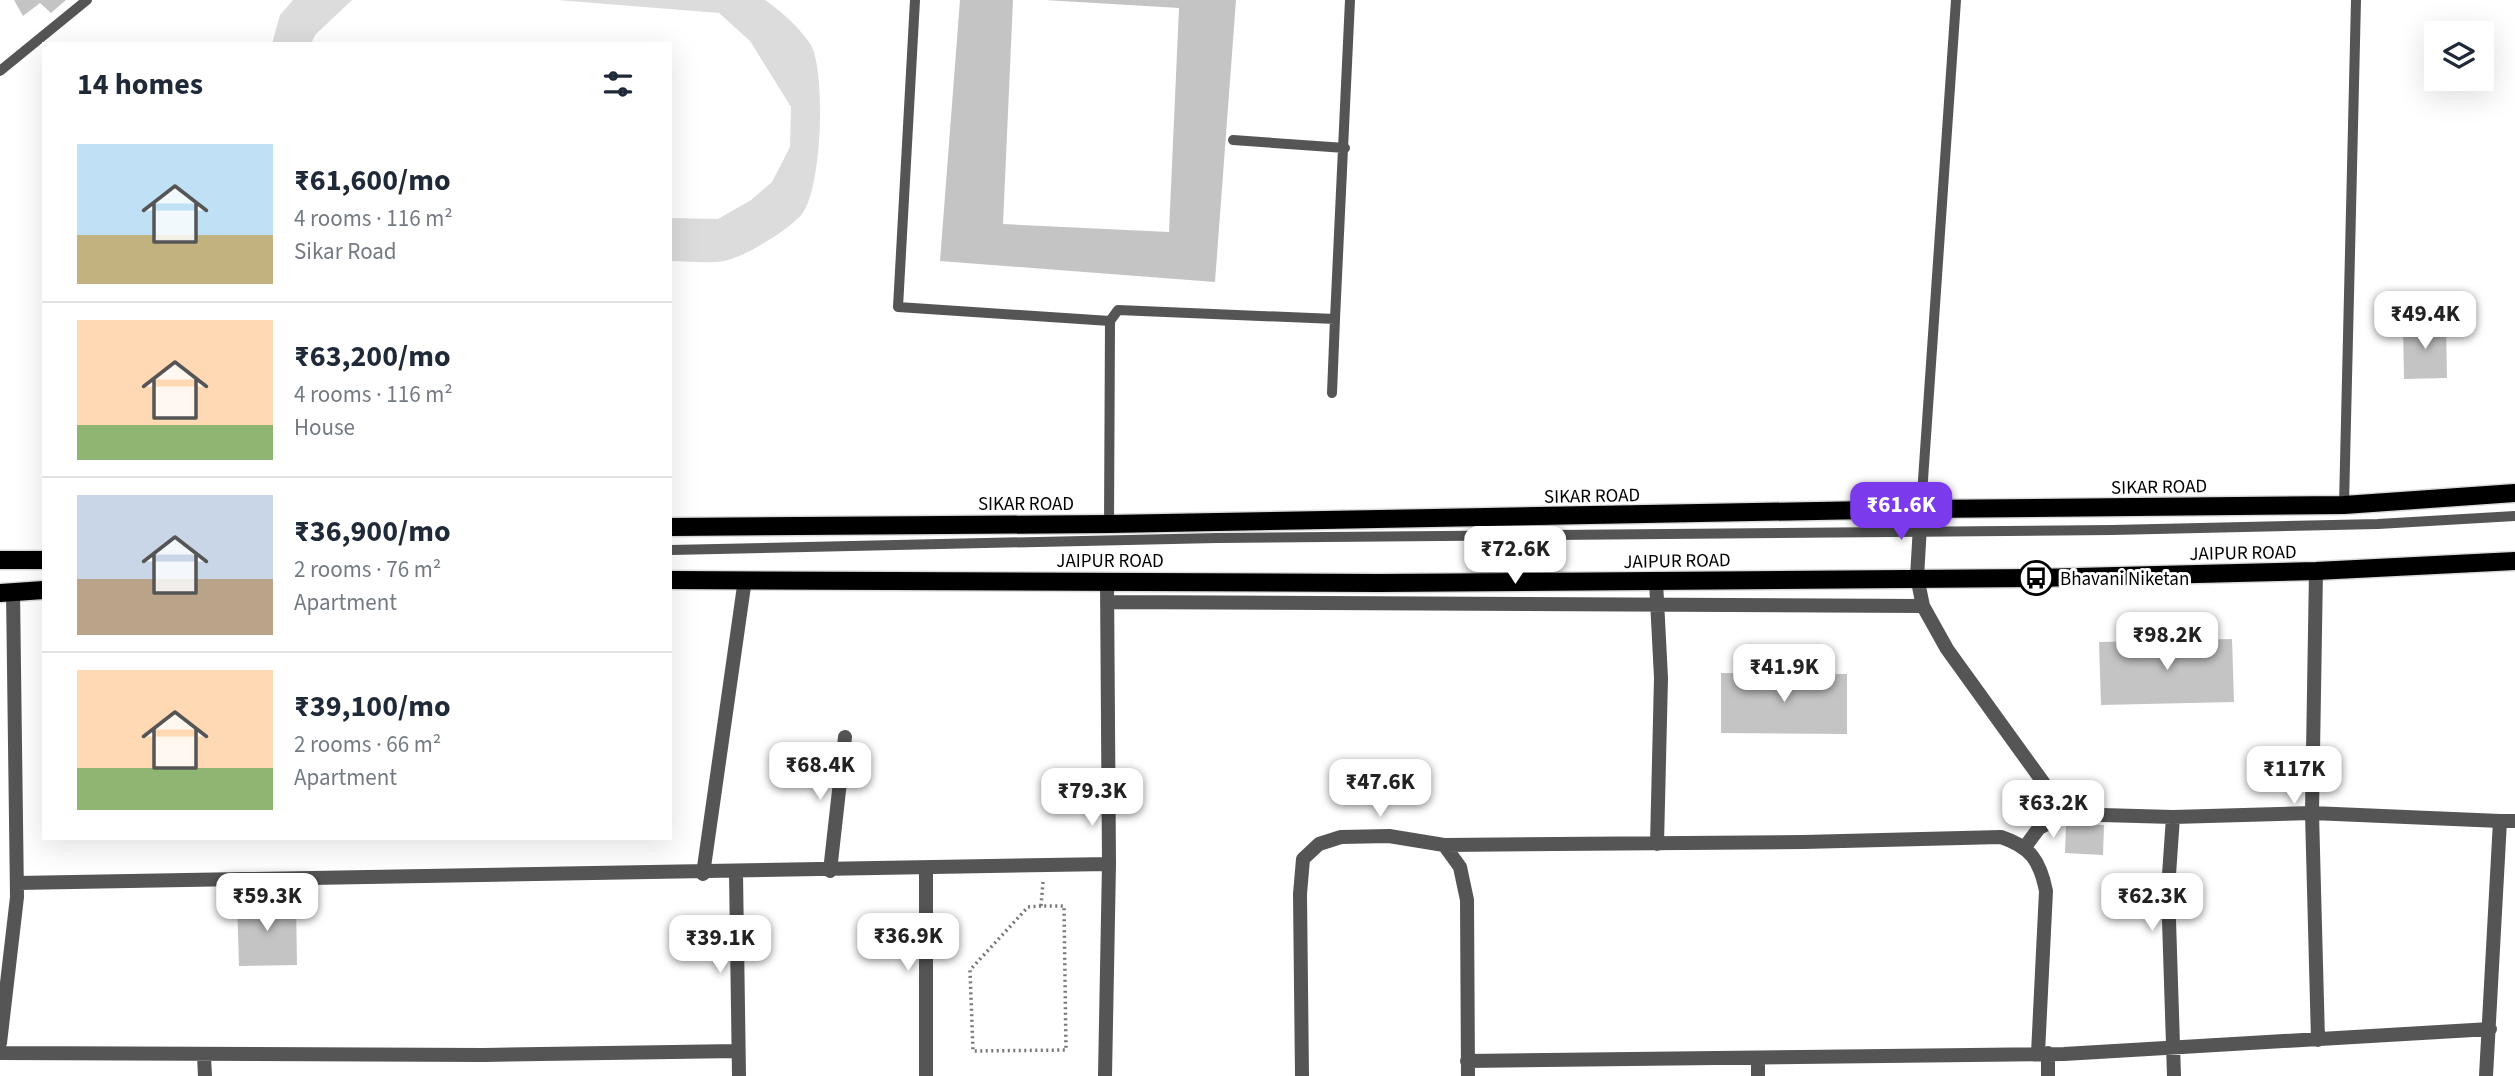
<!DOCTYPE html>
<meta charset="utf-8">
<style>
:root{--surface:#fff;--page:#f6f6f7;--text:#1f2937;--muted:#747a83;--line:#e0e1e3;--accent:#7c3aed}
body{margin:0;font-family:"Source Sans 3",sans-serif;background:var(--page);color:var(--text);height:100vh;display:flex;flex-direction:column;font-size:26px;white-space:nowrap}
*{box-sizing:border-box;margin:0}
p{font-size:23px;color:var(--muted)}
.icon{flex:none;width:38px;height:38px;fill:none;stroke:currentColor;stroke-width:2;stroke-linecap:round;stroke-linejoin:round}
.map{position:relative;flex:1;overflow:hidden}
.panel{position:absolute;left:42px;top:42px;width:630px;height:798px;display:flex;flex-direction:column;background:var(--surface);border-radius:0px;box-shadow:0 7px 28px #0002}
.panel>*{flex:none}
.tools{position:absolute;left:2424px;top:21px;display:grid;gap:14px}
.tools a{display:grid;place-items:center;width:70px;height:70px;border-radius:0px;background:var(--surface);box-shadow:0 7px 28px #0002;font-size:35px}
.price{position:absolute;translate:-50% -60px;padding:0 16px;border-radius:14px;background:#fff;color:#222;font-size:23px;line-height:46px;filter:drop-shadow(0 2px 4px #0008)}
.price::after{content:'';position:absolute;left:50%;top:42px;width:21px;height:16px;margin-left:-10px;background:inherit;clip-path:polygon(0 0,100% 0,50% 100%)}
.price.active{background:var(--accent);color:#fff}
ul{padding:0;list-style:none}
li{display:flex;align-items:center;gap:21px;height:175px;padding:0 35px}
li+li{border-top:2px solid var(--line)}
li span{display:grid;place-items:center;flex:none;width:196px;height:140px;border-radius:0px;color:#555}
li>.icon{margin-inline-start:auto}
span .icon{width:84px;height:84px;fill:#fffc;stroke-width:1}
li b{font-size:30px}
h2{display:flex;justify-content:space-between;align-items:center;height:84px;padding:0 35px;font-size:30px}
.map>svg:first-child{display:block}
.green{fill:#dcdcdc}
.building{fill:#c4c4c4}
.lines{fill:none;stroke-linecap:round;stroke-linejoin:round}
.primary-casing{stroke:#dbdbdb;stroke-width:21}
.path{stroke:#777;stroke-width:3.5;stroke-dasharray:2 3.5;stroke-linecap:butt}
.service{stroke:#555;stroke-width:10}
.minor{stroke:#555;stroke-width:14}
.primary{stroke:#000;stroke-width:18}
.labels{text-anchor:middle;stroke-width:6;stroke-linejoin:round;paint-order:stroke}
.street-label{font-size:19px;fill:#000;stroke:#fff}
.poi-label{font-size:19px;fill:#000;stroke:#fff;text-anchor:start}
</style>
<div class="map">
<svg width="2515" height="1076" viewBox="0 0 2515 1076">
<rect width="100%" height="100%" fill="#fff"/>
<path class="green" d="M293 0H352L315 35 311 44H272L280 15Z
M557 0H765C780 10 801 29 811 45 826 73 822 189 802 214 790 229 743 258 724 261 707 264 687 261 670 261V218L718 219 751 200 772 182 790 147 791 107 750 41 719 13Z"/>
<path class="building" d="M14 0H66L51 13 40 3 23 16Z
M960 0H1013L1003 224 1169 232 1179 8 1045 0H1236L1215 282 940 261Z
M2446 323 2447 378 2404 379 2403 324Z
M2232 639 2234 702 2101 705 2099 642Z
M1721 673 1847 674V734L1721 733Z
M2066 824 2104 825 2103 855 2065 853Z
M296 900 297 965 239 966 237 901Z"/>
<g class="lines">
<g class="primary-casing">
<path id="primary" d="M670 527 1109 524 1921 509 2344 505 2515 493
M0 560H44
M670 580 1379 583 2036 578 2316 571 2515 561
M0 593 44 590"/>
</g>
<path class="path" d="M1041 906 1028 907 970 970 973 1051 1066 1050 1064 906H1041L1043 882"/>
<path class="service" d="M915 0 898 307 1110 321
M0 71 87 0
M1233 140 1345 148
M1332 393 1335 319
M2344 505 2356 0
M1921 509 1956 0
M1109 524 1110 321 1118 310 1335 319 1350 0
M670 550 1217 538 2112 530 2378 524 2515 516"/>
<path class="minor" d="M1921 509 1917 577 1923 606 1947 649 2066 814 2173 817 2312 813 2500 821 2486 1076
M2316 571 2312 813 2318 1040
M1656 581 1661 678 1657 844
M1107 602 1923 606
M2173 817 2168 889 2174 1076
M2500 821H2515
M1444 845 1803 842 2001 837C2031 847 2040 861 2046 891L2038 1053
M2025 847 2039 828 2066 814
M926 870V1076
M830 871 845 737
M736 873 739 1076
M703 874 745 579
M17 883 1109 864
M0 1043 17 897 13 591
M0 1053 484 1055 738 1051
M2048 1053V1076
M204 1056 205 1076
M1467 1061 2064 1054 2490 1029
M1105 1076 1109 864 1107 581
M1302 1076 1300 894 1303 859 1319 844 1341 837 1389 836 1444 845 1460 867 1467 900 1468 1076
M1758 1076V1058"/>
<use href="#primary" class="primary"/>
</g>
<defs>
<g id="bus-ring" transform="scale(1.75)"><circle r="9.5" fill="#fff" stroke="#000" stroke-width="1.5"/><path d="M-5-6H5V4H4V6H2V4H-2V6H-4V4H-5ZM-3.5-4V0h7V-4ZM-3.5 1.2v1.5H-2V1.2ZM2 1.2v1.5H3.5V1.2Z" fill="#000"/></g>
</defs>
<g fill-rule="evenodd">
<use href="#bus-ring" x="2036" y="578"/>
</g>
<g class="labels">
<g class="street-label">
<text transform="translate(2159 486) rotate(-1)" y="7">SIKAR ROAD</text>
<text transform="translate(1592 495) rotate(-1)" y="7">SIKAR ROAD</text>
<text x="1026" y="510">SIKAR ROAD</text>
<text transform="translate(2243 552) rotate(-1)" y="7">JAIPUR ROAD</text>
<text x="1110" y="567">JAIPUR ROAD</text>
<text transform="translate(1677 560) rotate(-1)" y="7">JAIPUR ROAD</text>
</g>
<g class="poi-label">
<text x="2060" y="585">Bhavani Niketan</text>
</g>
</g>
</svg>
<div class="tools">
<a><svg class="icon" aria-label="layers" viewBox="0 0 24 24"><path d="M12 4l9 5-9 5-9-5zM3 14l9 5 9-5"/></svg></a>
</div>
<b class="price" style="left:2425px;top:351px">₹49.4K</b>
<b class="price active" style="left:1901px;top:542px">₹61.6K</b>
<b class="price" style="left:1515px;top:586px">₹72.6K</b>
<b class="price" style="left:2167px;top:672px">₹98.2K</b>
<b class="price" style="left:1784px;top:704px">₹41.9K</b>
<b class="price" style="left:820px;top:802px">₹68.4K</b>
<b class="price" style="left:2294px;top:806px">₹117K</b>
<b class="price" style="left:1380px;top:819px">₹47.6K</b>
<b class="price" style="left:1092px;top:828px">₹79.3K</b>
<b class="price" style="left:2053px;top:840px">₹63.2K</b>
<b class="price" style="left:267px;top:933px">₹59.3K</b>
<b class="price" style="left:2152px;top:933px">₹62.3K</b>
<b class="price" style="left:908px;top:973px">₹36.9K</b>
<b class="price" style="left:720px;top:975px">₹39.1K</b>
<section class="panel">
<h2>14 homes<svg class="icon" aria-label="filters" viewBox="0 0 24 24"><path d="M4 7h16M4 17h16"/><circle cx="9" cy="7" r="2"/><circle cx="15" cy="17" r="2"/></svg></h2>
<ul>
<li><span style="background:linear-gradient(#bfe0f5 65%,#c2b280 0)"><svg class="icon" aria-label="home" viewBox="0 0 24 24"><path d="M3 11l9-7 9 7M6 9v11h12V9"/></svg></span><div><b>₹61,600/mo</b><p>4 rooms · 116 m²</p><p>Sikar Road</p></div></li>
<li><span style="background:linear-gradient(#ffd9b3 75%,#8fb573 0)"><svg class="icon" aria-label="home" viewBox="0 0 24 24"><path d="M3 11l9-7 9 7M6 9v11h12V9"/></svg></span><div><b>₹63,200/mo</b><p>4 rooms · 116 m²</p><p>House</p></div></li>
<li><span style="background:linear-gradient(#c9d6e8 60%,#b9a48a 0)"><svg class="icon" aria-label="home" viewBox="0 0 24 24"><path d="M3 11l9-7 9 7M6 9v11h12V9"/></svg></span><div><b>₹36,900/mo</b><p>2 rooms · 76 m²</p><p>Apartment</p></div></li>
<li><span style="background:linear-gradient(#ffd9b3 70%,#8fb573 0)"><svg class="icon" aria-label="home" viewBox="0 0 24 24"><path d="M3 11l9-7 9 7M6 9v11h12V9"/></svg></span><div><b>₹39,100/mo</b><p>2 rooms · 66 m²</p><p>Apartment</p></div></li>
</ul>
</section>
</div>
